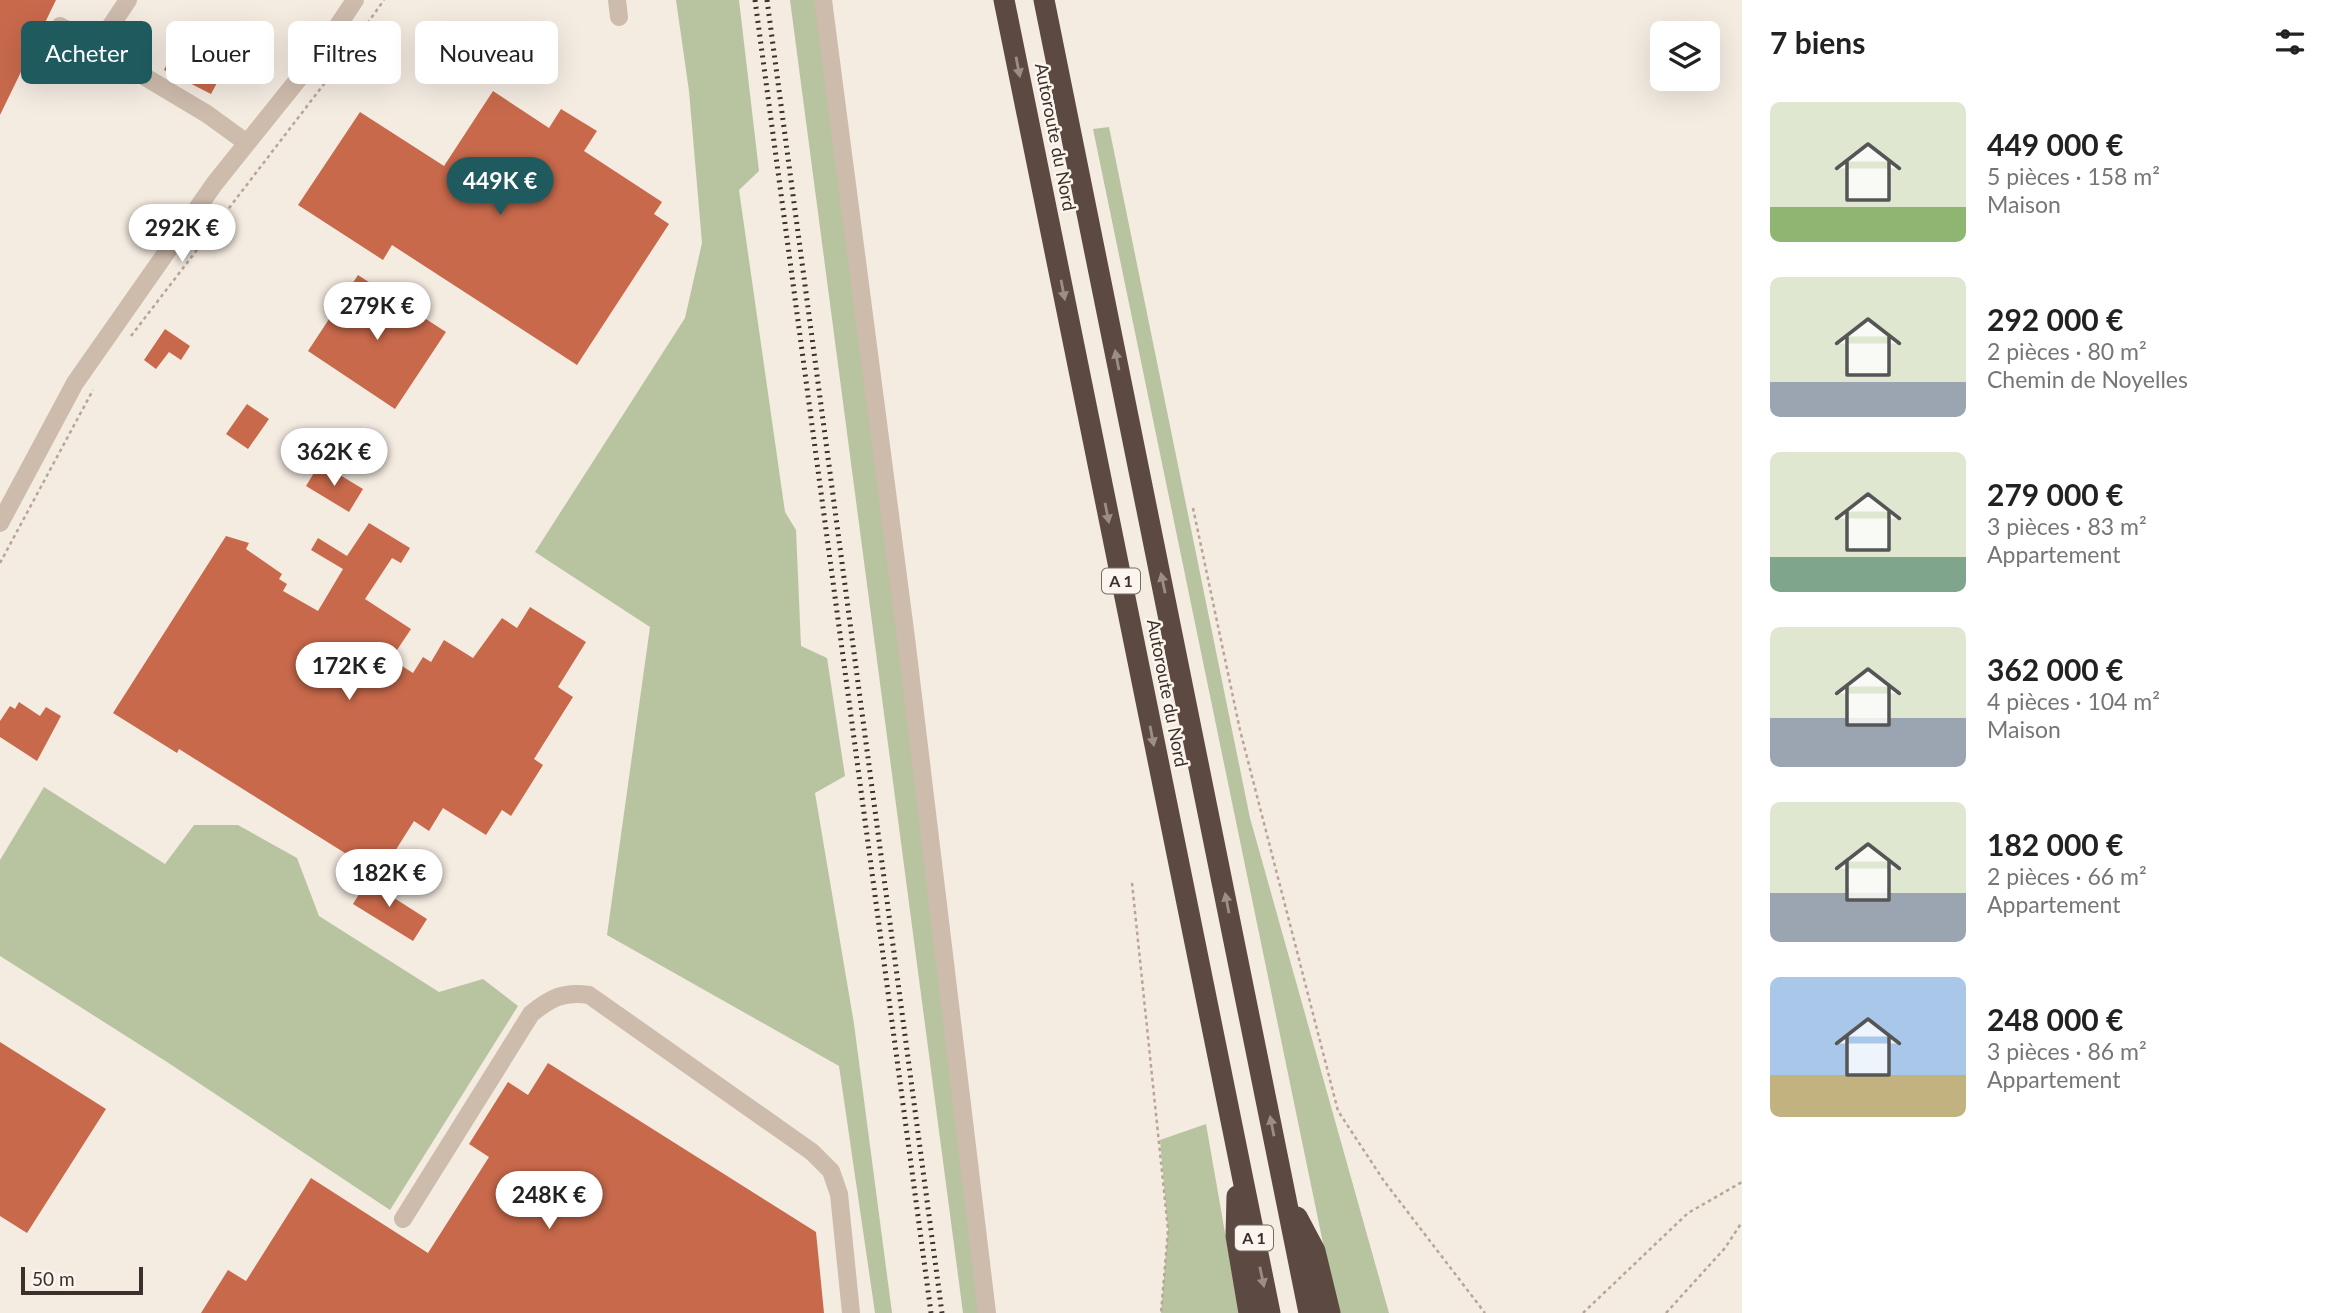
<!DOCTYPE html>
<html lang="fr">
<meta charset="utf-8">
<style>
:root{--surface:#fff;--page:#f2f2f2;--text:#222;--muted:#767676;--accent:#1f5a5e}
body{margin:0;font-family:Lato,sans-serif;background:var(--page);color:var(--text);height:100vh;display:flex;flex-direction:column;font-size:26px;white-space:nowrap}
*{box-sizing:border-box;margin:0}
p{font-size:23px;color:var(--muted)}
.icon{flex:none;width:38px;height:38px;fill:none;stroke:currentColor;stroke-width:2;stroke-linecap:round;stroke-linejoin:round}
.map{position:relative;flex:1;overflow:hidden}
.details{display:flex;flex-direction:column;background:var(--surface);width:595px}
.details>*{flex:none}
.top-card{position:absolute;left:21px;top:21px;width:665px;height:63px;display:flex;gap:14px}
.fabs{position:absolute;left:1650px;top:21px;display:grid;gap:14px}
.fabs a{display:grid;place-items:center;width:70px;height:70px;border-radius:10px;background:var(--surface);box-shadow:0 7px 28px #0002;font-size:35px}
.scale{position:absolute;left:21px;bottom:18px;width:122px;box-sizing:border-box;padding-left:7px;border:4px solid #3b302b;border-top:0;font-size:19px;line-height:24px;white-space:nowrap;color:#3b302b;-webkit-text-stroke:5px #fbf5ee;paint-order:stroke}
.price{position:absolute;translate:-50% -60px;padding:0 16px;border-radius:24px;background:#fff;color:#222;font-size:23px;line-height:46px;filter:drop-shadow(0 2px 4px #0008)}
.price::after{content:'';position:absolute;left:50%;top:42px;width:21px;height:16px;margin-left:-10px;background:inherit;clip-path:polygon(0 0,100% 0,50% 100%)}
.price.selected{background:var(--accent);color:#fff}
ul{padding:0;list-style:none}
li{display:flex;align-items:center;gap:21px;height:175px;padding:0 28px}
li span{display:grid;place-items:center;flex:none;width:196px;height:140px;border-radius:10px;color:#555}
li>.icon{margin-inline-start:auto}
span .icon{width:84px;height:84px;fill:#fffc;stroke-width:1}
li b{font-size:30px}
h2{display:flex;justify-content:space-between;align-items:center;height:84px;padding:0 28px;font-size:30px}
.chip{padding:0 24px;border-radius:10px;background:var(--surface);box-shadow:0 7px 28px #0002;font-size:24px;line-height:63px}
.chip.selected{background:var(--accent);color:#fff}
main{display:flex;flex:1;min-height:0}
.map>svg:first-child{display:block}
.green{fill:#b8c4a0}
.building{fill:#c8694b}
.lines{fill:none;stroke-linecap:round;stroke-linejoin:round}
.path{stroke:#b9a596;stroke-width:2.5;stroke-dasharray:3.5 3.5;stroke-linecap:butt}
.minor{stroke:#cdbbac;stroke-width:18}
.highway{stroke:#5c4a42;stroke-width:21}
.rail{stroke:#3b302b;stroke-width:5;stroke-dasharray:2 5;stroke-linecap:butt}
.oneway{fill:#9c8e87}
.labels{text-anchor:middle;stroke-width:5;stroke-linejoin:round;paint-order:stroke}
.shield{fill:#fbf5ee;stroke:#756b66;stroke-width:2}
.shield-label{font-size:16px;font-weight:bold;fill:#3b302b}
.street-label{font-size:18px;fill:#3b302b;stroke:#fbf5ee}
</style>
<main>
<div class="map">
<svg width="1742" height="1313" viewBox="0 0 1742 1313">
<rect width="100%" height="100%" fill="#f4ebe1"/>
<path class="green" d="M676 0H739L759 171 739 190 785 512 796 530 801 646 827 658 845 776 815 793 854 1024 892 1313H875L839 1066 607 935 650 627 535 552 685 318 702 243 689 91Z
M790 0H821L987 1313H963Z
M1109 127 1250 818 1389 1313H1340L1324 1248 1093 129Z
M44 787 165 864 194 825H238L297 858 319 916 439 992 483 979 518 1006 390 1210 167 1062 0 956V860Z
M1206 1124 1239 1313H1161L1168 1230 1160 1140Z"/>
<path class="building" d="M0 0H56L0 115Z
M180 37 221 58 211 77 218 81 211 94 164 70Z
M493 91 549 128 561 109 597 131 584 151 662 202 654 214 669 224 577 365 392 245 383 260 298 205 360 112 444 166Z
M358 275 446 332 395 409 308 351Z
M165 329 190 346 181 360 169 352 156 369 144 360Z
M247 404 269 419 248 449 226 434Z
M320 463 363 489 349 512 306 486Z
M369 523 410 548 401 563 392 558 365 599 411 629 391 659 413 673 423 657 431 662 444 640 473 658 502 618 517 628 530 607 586 642 558 687 573 697 534 759 543 765 511 816 502 810 486 835 443 808 429 831 414 821 380 875 179 749 177 753 113 713 226 536 249 543 246 549 282 574 279 579 287 584 283 591 318 611 343 569 311 550 318 538 347 556Z
M19 702 40 716 46 707 61 716 37 761 0 737V721L10 706 15 709Z
M370 876 394 890 391 896 427 919 413 941 353 904Z
M0 1042 106 1109 27 1233 0 1216Z
M548 1063 816 1232 824 1313H201L228 1270 246 1281 311 1178 428 1253 489 1157 469 1144 508 1082 528 1095Z"/>
<g class="lines">
<path class="path" d="M131 336 324 84 384 0
M1193 508 1240 730 1338 1111 1384 1181 1485 1313
M0 563 93 390
M1132 883 1168 1230 1161 1313
M1583 1313 1688 1213 1742 1182
M1666 1313 1725 1248 1742 1222"/>
<path class="minor" d="M617 0 619 17
M823 0 906 638 987 1313
M60 26 207 114 247 143
M96 48 128 0
M0 523 75 383 215 183 321 51 355 0
M403 1219 531 1014C550 998 564 991 589 995L812 1152 831 1171 839 1194 851 1313"/>
<path class="highway" d="M1004 0 1270 1313
M1044 0 1309 1313
M1237 1196 1236 1236 1249 1313
M1297 1217 1315 1251 1330 1313"/>
<path class="rail" d="M755 0 931 1313
M767 0 942 1313"/>
</g>
<defs><path id="oneway-solid" d="M-6-.8H1V-3.2L6.5 0L1 3.2V.8H-6Z" transform="scale(1.75)"/></defs>
<g class="oneway">
<use href="#oneway-solid" transform="translate(1018 67) rotate(79)"/>
<use href="#oneway-solid" transform="translate(1063 290) rotate(79)"/>
<use href="#oneway-solid" transform="translate(1117 360) rotate(-101)"/>
<use href="#oneway-solid" transform="translate(1107 513) rotate(79)"/>
<use href="#oneway-solid" transform="translate(1163 583) rotate(-102)"/>
<use href="#oneway-solid" transform="translate(1152 736) rotate(79)"/>
<use href="#oneway-solid" transform="translate(1227 903) rotate(-101)"/>
<use href="#oneway-solid" transform="translate(1272 1126) rotate(-101)"/>
<use href="#oneway-solid" transform="translate(1262 1277) rotate(78)"/>
</g>
<g class="labels">
<g class="shield">
<rect x="1102" y="568.5" width="38" height="25" rx="5"/>
<rect x="1235" y="1225.5" width="38" height="25" rx="5"/>
</g>
<g class="shield-label">
<text x="1121" y="587">A 1</text>
<text x="1254" y="1244">A 1</text>
</g>
<g class="street-label">
<text transform="translate(1055 137) rotate(79)" y="6">Autoroute du Nord</text>
<text transform="translate(1167 693) rotate(79)" y="6">Autoroute du Nord</text>
</g>
</g>
</svg>
<div class="fabs">
<a><svg class="icon" aria-label="layers" viewBox="0 0 24 24"><path d="M12 4l9 5-9 5-9-5zM3 14l9 5 9-5"/></svg></a>
</div>
<div class="scale">50 m</div>
<b class="price selected" style="left:500px;top:217px">449K €</b>
<b class="price" style="left:182px;top:264px">292K €</b>
<b class="price" style="left:377px;top:342px">279K €</b>
<b class="price" style="left:334px;top:488px">362K €</b>
<b class="price" style="left:349px;top:702px">172K €</b>
<b class="price" style="left:389px;top:909px">182K €</b>
<b class="price" style="left:549px;top:1231px">248K €</b>
<div class="top-card">
<a class="chip selected">Acheter</a>
<a class="chip">Louer</a>
<a class="chip">Filtres</a>
<a class="chip">Nouveau</a>
</div>
</div>
<section class="details">
<h2>7 biens<svg class="icon" aria-label="filters" viewBox="0 0 24 24"><path d="M4 7h16M4 17h16"/><circle cx="9" cy="7" r="2"/><circle cx="15" cy="17" r="2"/></svg></h2>
<ul>
<li><span style="background:linear-gradient(#dfe7d0 75%,#8fb573 0)"><svg class="icon" aria-label="home" viewBox="0 0 24 24"><path d="M3 11l9-7 9 7M6 9v11h12V9"/></svg></span><div><b>449 000 €</b><p>5 pièces · 158 m²</p><p>Maison</p></div></li>
<li><span style="background:linear-gradient(#dfe7d0 75%,#9aa5b1 0)"><svg class="icon" aria-label="home" viewBox="0 0 24 24"><path d="M3 11l9-7 9 7M6 9v11h12V9"/></svg></span><div><b>292 000 €</b><p>2 pièces · 80 m²</p><p>Chemin de Noyelles</p></div></li>
<li><span style="background:linear-gradient(#dfe7d0 75%,#7fa58c 0)"><svg class="icon" aria-label="home" viewBox="0 0 24 24"><path d="M3 11l9-7 9 7M6 9v11h12V9"/></svg></span><div><b>279 000 €</b><p>3 pièces · 83 m²</p><p>Appartement</p></div></li>
<li><span style="background:linear-gradient(#dfe7d0 65%,#9aa5b1 0)"><svg class="icon" aria-label="home" viewBox="0 0 24 24"><path d="M3 11l9-7 9 7M6 9v11h12V9"/></svg></span><div><b>362 000 €</b><p>4 pièces · 104 m²</p><p>Maison</p></div></li>
<li><span style="background:linear-gradient(#dfe7d0 65%,#9aa5b1 0)"><svg class="icon" aria-label="home" viewBox="0 0 24 24"><path d="M3 11l9-7 9 7M6 9v11h12V9"/></svg></span><div><b>182 000 €</b><p>2 pièces · 66 m²</p><p>Appartement</p></div></li>
<li><span style="background:linear-gradient(#a9c7e8 70%,#c2b280 0)"><svg class="icon" aria-label="home" viewBox="0 0 24 24"><path d="M3 11l9-7 9 7M6 9v11h12V9"/></svg></span><div><b>248 000 €</b><p>3 pièces · 86 m²</p><p>Appartement</p></div></li>
</ul>
</section>
</main>
